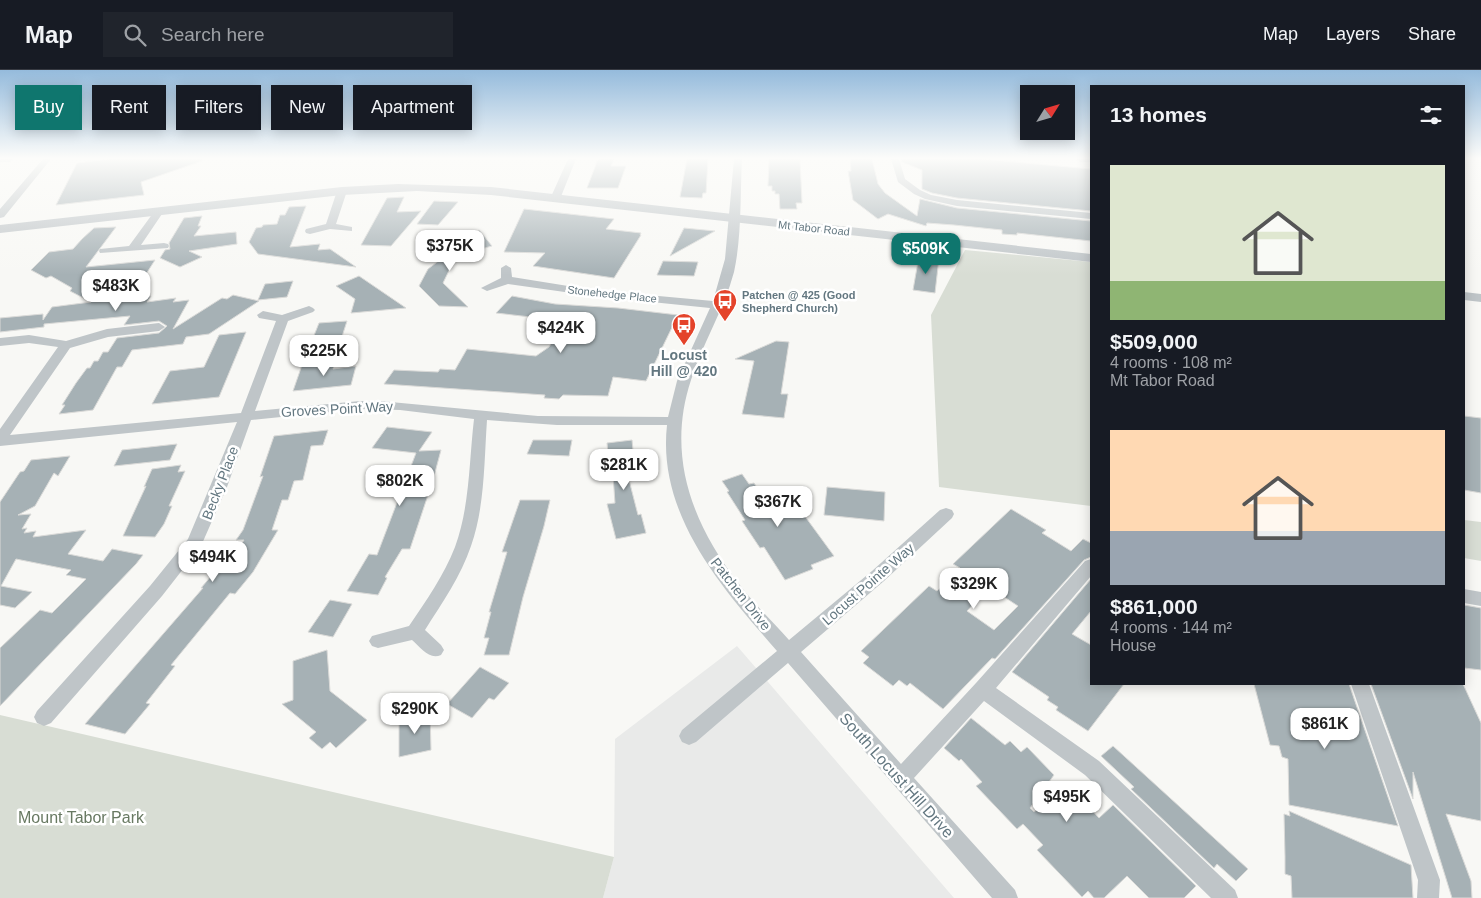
<!DOCTYPE html>
<meta charset="utf-8">
<style>
:root{--surface:#171b24;--page:#20242c;--text:#f1f3f6;--muted:#9ea1a6;--line:#363941;--accent:#0f766e}
body{margin:0;font-family:Helvetica,sans-serif;background:var(--page);color:var(--text);height:100vh;display:flex;flex-direction:column;font-size:19px;white-space:nowrap}
*{box-sizing:border-box;margin:0}
p{font-size:16px;color:var(--muted)}
.icon{flex:none;width:28px;height:28px;fill:none;stroke:currentColor;stroke-width:2;stroke-linecap:round;stroke-linejoin:round}
.map{position:relative;flex:1;overflow:hidden}
.drawer{position:absolute;left:1090px;top:15px;width:375px;height:600px;display:flex;flex-direction:column;background:var(--surface);border-radius:0px;box-shadow:0 2px 12px #0003}
.drawer>*{flex:none}
.banner{position:absolute;left:15px;top:15px;width:475px;height:45px;display:flex;gap:10px}
.needle{width:32px;rotate:53deg}
.fabs{position:absolute;left:1020px;top:15px;display:grid;gap:10px}
.fabs a{display:grid;place-items:center;width:55px;height:55px;border-radius:0px;background:var(--surface);box-shadow:0 2px 12px #0003;font-size:25px}
.price{position:absolute;translate:-50% -42px;padding:0 11px;border-radius:10px;background:#fff;color:#222;font-size:16px;line-height:32px;filter:drop-shadow(0 1px 2px #0008)}
.price::after{content:'';position:absolute;left:50%;top:30px;width:15px;height:11px;margin-left:-8px;background:inherit;clip-path:polygon(0 0,100% 0,50% 100%)}
.price.selected{background:var(--accent);color:#fff}
ul{padding:0;list-style:none}
li{display:grid;align-content:center;gap:10px;height:265px;padding:0 20px}
li span{display:grid;place-items:center;height:155px;border-radius:0px;color:#555}
li>.icon{margin-inline-start:auto}
span .icon{width:90px;height:90px;fill:#fffc;stroke-width:1}
li b{font-size:21px}
h2{display:flex;justify-content:space-between;align-items:center;height:60px;padding:0 20px;font-size:21px}
.chip{padding:0 18px;border-radius:0px;background:var(--surface);box-shadow:0 2px 12px #0003;font-size:18px;line-height:45px}
.chip.selected{background:var(--accent);color:#fff}
header{display:flex;align-items:center;gap:30px;box-sizing:border-box;height:70px;padding:0 25px;background:var(--surface);border-bottom:1px solid var(--line)}
header strong{font-size:24px}
nav{display:flex;gap:28px;margin-inline-start:auto;font-size:18px}
.search{width:350px;height:45px;background:var(--page);display:flex;align-items:center;gap:12px;box-sizing:border-box;padding:0 18px;border-radius:0px;color:var(--muted);font-size:19px}
.map>svg:first-child{display:block}
.built{fill:#e9eae9}
.green{fill:#d8ddd4}
.building{fill:#a6b1b5;stroke:#dadad8;fill-rule:evenodd}
.lines{fill:none;stroke-linecap:round;stroke-linejoin:round}
.minor{fill:#bfc5c8;fill-rule:evenodd}
.tertiary{fill:#bfc5c8;fill-rule:evenodd}
.labels{text-anchor:middle;stroke-width:5;stroke-linejoin:round;paint-order:stroke}
.far-street-label{font-size:11px;fill:#637780;stroke:#fff}
.far-poi-label{font-size:11px;font-weight:bold;fill:#637780;stroke:#fff;text-anchor:start}
.poi-label{font-size:14px;font-weight:bold;fill:#637780;stroke:#fff}
.street-label{font-size:14px;fill:#637780;stroke:#fff}
.near-street-label{font-size:16px;fill:#637780;stroke:#fff}
.near-park-label{font-size:16px;fill:#687962;stroke:#fff}
</style>
<header>
<strong>Map</strong>
<div class="search"><svg class="icon" aria-label="search" viewBox="0 0 24 24"><circle cx="10" cy="10" r="6"/><path d="M15 15l6 6"/></svg>Search here</div>
<nav><a>Map</a><a>Layers</a><a>Share</a></nav>
</header>
<div class="map">
<svg width="1481" height="828" viewBox="0 0 1481 828">
<rect width="100%" height="100%" fill="#f8f8f5"/>
<path class="built" d="M737 576 954 828H603L614 787 615 669Z"/>
<path class="green" d="M965 180 1091 192V436L939 417 931 245Z
M1464 450 1481 452V491L1464 488Z
M0 645 614 787 603 828H0Z"/>
<path class="building" d="M109 89H202V91L141 112 144 125 56 135 77 93Z
M598 89H614L611 96H626L618 118H587Z
M687 89H708L706 123H703L702 128 680 127Z
M769 89H800L802 133H796L797 139H780L779 124H775V121H772V116H768Z
M850 89H872L878 114 885 123 917 146 920 129 957 138 1091 151V171L1017 163V165L1002 164V160L954 155 927 153 926 156 888 144 878 149 853 130 848 101H851Z
M901 89H982L1091 99V141L957 128 932 123 922 119V100L902 92Z
M404 127 397 142 421 141 391 176 361 175 387 128Z
M434 131 458 132 438 155 417 154Z
M306 136 290 177 320 174 318 180 330 179 356 197 258 184 249 172 256 158 262 157 263 155 277 154 280 145H285L289 137Z
M524 139 614 149 606 159 641 163 640 165H641L614 208 533 196 545 183 504 182Z
M202 146 198 156H201L194 166 236 162 237 174 189 181 202 187 180 197 160 188 165 180 170 179 169 173 184 148Z
M116 157 86 197 155 190 132 226H151L147 232 176 228 173 232 189 230 173 259 222 228 227 229 233 225 259 231 209 264 186 267 183 274 132 280 122 297H117L93 340 59 344 65 335H62L76 313 87 298H90L94 291H98L103 282H108L117 268 159 263 167 256 159 251 124 255 130 246 44 254V257L0 262V248L43 244V250L52 237 91 232 70 221 72 218 51 206 46 208 31 200 49 182 73 179 82 169 94 158Z
M684 158 715 161 670 186Z
M479 160 492 176 456 186 443 213 468 237 439 236 419 216 428 199Z
M919 186 939 188 935 223 913 220Z
M663 191 698 192 694 206 657 205Z
M359 206 406 238 351 243 355 229 336 216Z
M293 211 287 227 258 230 265 214Z
M512 226 555 234 618 238 678 245 646 311 613 307 608 326 563 325 559 329 544 328 545 325 384 314 394 300 438 302 440 299 455 300 467 279 536 286 549 277 565 251 496 243Z
M347 251 339 276 309 278 319 253Z
M246 262 219 327 152 334 170 301 204 297 219 265Z
M776 271 789 272 781 324H788L784 348 742 344 754 291 735 289Z
M302 295 334 296 333 299 356 296 351 315 293 321Z
M1464 346 1481 348V423L1464 420Z
M387 357 432 362 419 381 441 380 433 410 410 479H402L385 507 387 508 378 525 347 521 369 484 377 485 416 383 372 378Z
M328 360 323 375 311 376 303 410 294 411 288 430H282L272 460H278L253 502 235 524 230 523 171 595 175 596 146 633 150 634 125 664 85 654 203 518H201L218 498 226 499 244 470H236L243 460 263 406 260 407 274 366Z
M533 370H572L569 386 527 384Z
M632 370 636 410H629L638 445 641 444 646 463 616 469 607 434 615 433 613 405 610 406 607 373Z
M177 374 170 390 114 396 122 380Z
M70 386 58 406 54 403 35 436 18 445 31 444 22 459 27 458 24 463 36 461 33 467 86 460 68 484 103 491 112 479 143 485 136 494 0 636V578L40 540 52 543 86 509 66 505 71 500 16 489 1 516 32 522 15 538 0 535V432L20 402 24 401 31 390Z
M181 395 178 402 185 401 169 436H172L164 454 155 467 123 466 146 416 144 417 152 399Z
M742 404 749 414 754 413 763 427 785 419 834 486 811 495 813 499 785 510 764 477 760 478 742 451 745 450 727 422 729 421 722 411Z
M827 417 885 422 884 451 824 445Z
M520 430H550L544 456 523 527 509 585H484L489 568H484L491 542H489L507 482H502Z
M1011 439 1046 460 1042 463 1071 481 1083 469 1091 473V487L1084 490 995 589 992 588 943 639 910 613 907 616 899 610 893 616 863 593 869 587 861 581 929 516 937 521 960 498 953 494ZM989 517 1018 536 994 560 967 541Z
M1091 509V541L1072 564 1091 575V614H1124L1088 661 1056 640 1058 637 1047 630 1049 627 1012 602Z
M330 530 352 534 333 567 308 562Z
M1464 535 1481 538V600L1464 598Z
M327 580 330 621 367 650 336 678 330 672 322 679 309 668 316 662 282 634 293 630V591Z
M480 597 509 613 494 630 489 628 472 648 447 634Z
M1254 614H1349L1398 756 1289 735 1288 689 1282 687 1279 676 1270 675Z
M1371 614H1463L1481 653V751L1446 744 1471 811 1472 828H1452L1413 702V729Z
M430 642 431 680 399 687V649Z
M971 648 1005 675 1010 671 1021 682 1027 677 1054 705 1030 738 1034 742 1061 720 1082 741 1088 736 1099 748 1113 735 1196 816 1184 828H1149L1127 806 1104 828H1094L1088 821 1082 827 1037 780 1043 775 1023 754 1017 759 976 716 982 712 961 689 959 691 944 678Z
M1113 676 1248 799 1236 811 1217 794 1214 798 1131 719 1134 717 1101 686Z
M1289 741 1411 795 1413 828H1292L1291 806 1285 804V786L1284 744 1290 746Z"/>
<g class="lines">
<path class="minor" d="M0 89H14L10 92H0Z
M43 89H51L4 147 0 148V139Z
M568 89H576L560 129 555 132 552 131 550 129Z
M734 89H742C740 126 742 165 734 202 724 240 703 272 691 310 666 385 692 454 739 514 754 534 773 552 789 570L872 501 940 440 946 438 952 440 954 444 952 448 884 511 801 582 901 694 976 613 1085 491 1091 489V506L996 618 1099 691 1235 820 1238 828H1211L1085 705 984 631 914 708 1015 820 1018 828H992L788 593 696 672 689 675 682 672 679 666 682 660 777 581C722 518 657 445 667 355H557L487 350C484 392 485 436 471 476 461 506 442 533 425 560L441 575 444 580 441 585C429 590 421 578 412 570L378 578 372 576 369 571 372 566 409 556C426 531 444 505 455 477 470 436 469 391 474 349L400 340 360 339 251 350 227 417 201 476 162 526 51 653 44 656 37 653 34 647 37 641 150 516 188 469 237 352 0 376V359L58 277 29 273 0 276V268L29 265 66 271 107 259 159 253 165 257 159 261 108 267 70 278 10 365 241 343 276 251 259 248 257 245 263 241 282 245 309 236 313 238 315 240 313 242 288 251 255 341 360 331H380L538 346 668 347 677 311 710 238 593 226 508 214 487 221 481 218 501 208V198L506 195 511 198 512 207 593 220 713 231 725 189Z
M891 89H899L905 109 920 120 931 125 957 130 1091 143V149L957 136 925 129 914 124 898 112Z
M1076 89H1091V92H1080Z
M342 118 347 121 336 154 352 157V161L330 159 310 164 306 163 305 161 306 159 326 154 337 121Z
M159 138 164 141 141 175 164 173 168 174 169 176 168 178 100 183 99 181 100 179 129 176 156 139Z
M1464 519 1481 522V536L1464 533Z
M1351 614H1369L1440 810 1439 828H1417L1418 810Z"/>
<path class="tertiary" d="M398 114 491 117 1091 184V192L491 125 417 121 342 125 0 163V155L342 117Z
M1464 222 1481 224V232L1464 230Z"/>
</g>
<linearGradient id="sky" x2="0" y2="1"><stop stop-color="#95bbdc"/><stop offset="0.43" stop-color="#fcfcfa"/><stop offset="1" stop-color="#fcfcfa" stop-opacity="0"/></linearGradient>
<rect width="1481" height="205" fill="url(#sky)"/>
<defs>
<g id="bus-pin" transform="scale(1.25)"><path d="M0 17L-7.5 6A9.5 9.5 0 1 1 7.5 6Z" fill="#e4432a" stroke="#fff"/><path d="M-5-6H5V4H4V6H2V4H-2V6H-4V4H-5ZM-3.5-4V0h7V-4ZM-3.5 1.2v1.5H-2V1.2ZM2 1.2v1.5H3.5V1.2Z" fill="#fff"/></g>
</defs>
<g fill-rule="evenodd">
<use href="#bus-pin" x="725" y="231"/>
<use href="#bus-pin" x="684" y="255"/>
</g>
<g class="labels">
<g class="far-street-label">
<text transform="translate(814 158) rotate(6)" y="4">Mt Tabor Road</text>
<text transform="translate(612 224) rotate(6)" y="4">Stonehedge Place</text>
</g>
<g class="far-poi-label">
<text x="742" y="229">Patchen @ 425 (Good<tspan x="742" dy="13">Shepherd Church)</tspan></text>
</g>
<g class="poi-label">
<text x="684" y="290">Locust<tspan x="684" dy="16">Hill @ 420</tspan></text>
</g>
<g class="street-label">
<text transform="translate(337 339) rotate(-3)" y="5">Groves Point Way</text>
<text transform="translate(220 413) rotate(-69)" y="5">Becky Place</text>
<text transform="translate(868 514) rotate(-41)" y="5">Locust Pointe Way</text>
<text transform="translate(741 524) rotate(52)" y="5">Patchen Drive</text>
</g>
<g class="near-street-label">
<text transform="translate(897 705) rotate(48)" y="6">South Locust Hill Drive</text>
</g>
<g class="near-park-label">
<text x="81" y="753">Mount Tabor Park</text>
</g>
</g>
</svg>
<div class="fabs">
<a><svg class="needle" viewBox="-14 -14 28 28"><path d="M0-13l5 13h-10z" fill="#e53935"/><path d="M0 13l5-13h-10z" fill="#9ea1a6"/></svg></a>
</div>
<b class="price" style="left:450px;top:202px">$375K</b>
<b class="price selected" style="left:926px;top:205px">$509K</b>
<b class="price" style="left:116px;top:242px">$483K</b>
<b class="price" style="left:561px;top:284px">$424K</b>
<b class="price" style="left:324px;top:307px">$225K</b>
<b class="price" style="left:624px;top:421px">$281K</b>
<b class="price" style="left:400px;top:437px">$802K</b>
<b class="price" style="left:778px;top:458px">$367K</b>
<b class="price" style="left:213px;top:513px">$494K</b>
<b class="price" style="left:974px;top:540px">$329K</b>
<b class="price" style="left:415px;top:665px">$290K</b>
<b class="price" style="left:1325px;top:680px">$861K</b>
<b class="price" style="left:1067px;top:753px">$495K</b>
<div class="banner">
<a class="chip selected">Buy</a>
<a class="chip">Rent</a>
<a class="chip">Filters</a>
<a class="chip">New</a>
<a class="chip">Apartment</a>
</div>
<section class="drawer">
<h2>13 homes<svg class="icon" aria-label="filters" viewBox="0 0 24 24"><path d="M4 7h16M4 17h16"/><circle cx="9" cy="7" r="2"/><circle cx="15" cy="17" r="2"/></svg></h2>
<ul>
<li><span style="background:linear-gradient(#dfe7d0 75%,#8fb573 0)"><svg class="icon" aria-label="home" viewBox="0 0 24 24"><path d="M3 11l9-7 9 7M6 9v11h12V9"/></svg></span><div><b>$509,000</b><p>4 rooms · 108 m²</p><p>Mt Tabor Road</p></div></li>
<li><span style="background:linear-gradient(#ffd9b3 65%,#9aa5b1 0)"><svg class="icon" aria-label="home" viewBox="0 0 24 24"><path d="M3 11l9-7 9 7M6 9v11h12V9"/></svg></span><div><b>$861,000</b><p>4 rooms · 144 m²</p><p>House</p></div></li>
</ul>
</section>
</div>
